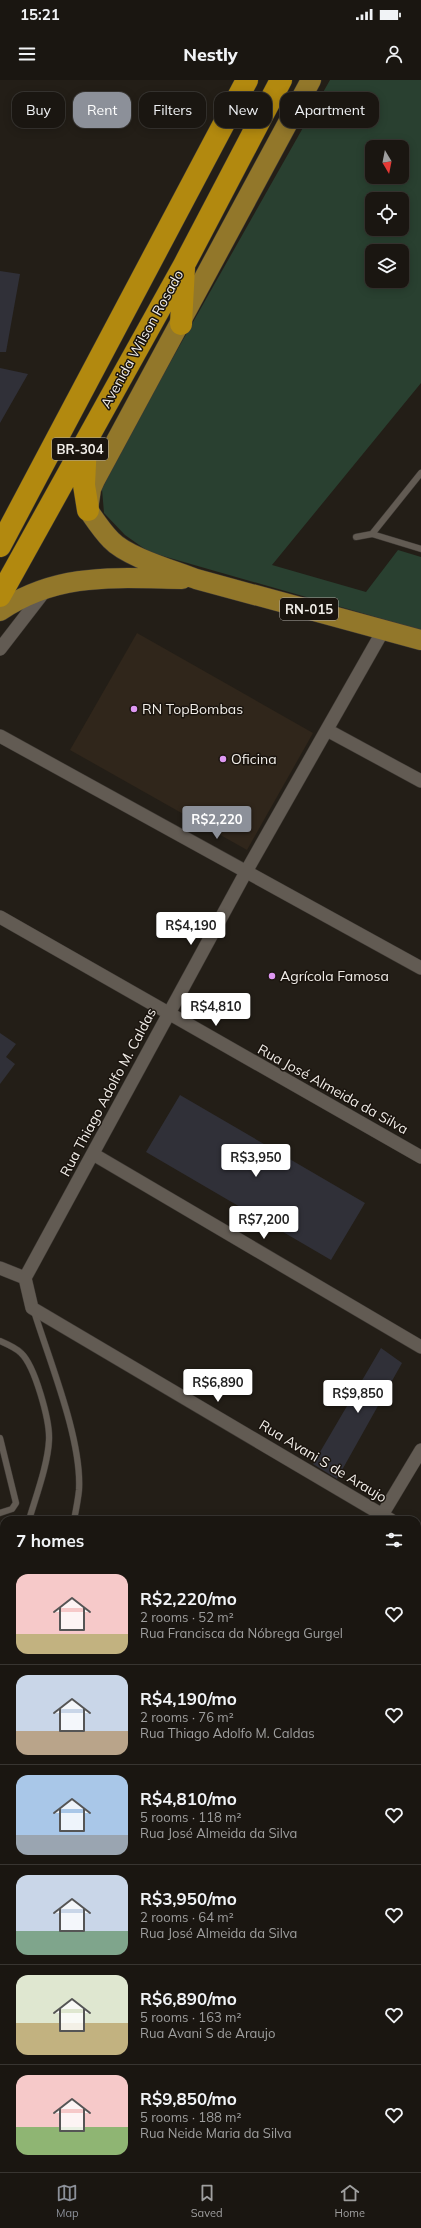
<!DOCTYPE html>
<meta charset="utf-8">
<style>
:root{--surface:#1a1611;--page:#231f1a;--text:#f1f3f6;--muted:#9f9f9f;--line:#383531;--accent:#8c9099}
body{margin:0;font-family:Mulish,sans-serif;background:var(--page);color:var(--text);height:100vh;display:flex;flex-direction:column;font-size:15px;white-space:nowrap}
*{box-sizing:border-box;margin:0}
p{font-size:13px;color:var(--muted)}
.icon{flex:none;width:22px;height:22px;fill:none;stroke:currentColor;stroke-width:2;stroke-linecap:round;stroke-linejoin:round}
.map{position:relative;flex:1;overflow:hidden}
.side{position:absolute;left:0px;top:1436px;width:421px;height:656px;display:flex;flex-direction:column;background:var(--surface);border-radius:12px 12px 0 0;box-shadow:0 2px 10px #0003,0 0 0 1px var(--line)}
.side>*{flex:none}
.top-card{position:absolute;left:12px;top:12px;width:397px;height:36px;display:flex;gap:8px}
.needle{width:26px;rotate:170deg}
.controls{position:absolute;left:365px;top:60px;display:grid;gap:8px}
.controls a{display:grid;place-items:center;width:44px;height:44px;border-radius:8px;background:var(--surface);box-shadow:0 2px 10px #0003,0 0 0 1px var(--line);font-size:20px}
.price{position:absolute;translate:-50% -34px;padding:0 9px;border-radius:4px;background:#fff;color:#222;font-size:13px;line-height:26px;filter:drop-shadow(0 1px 2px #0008)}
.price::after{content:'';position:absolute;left:50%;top:24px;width:12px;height:9px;margin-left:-6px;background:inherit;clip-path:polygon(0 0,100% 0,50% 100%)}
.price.active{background:var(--accent);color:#fff}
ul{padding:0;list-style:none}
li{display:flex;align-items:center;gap:12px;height:100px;padding:0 16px}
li+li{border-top:1px solid var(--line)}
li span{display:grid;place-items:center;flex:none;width:112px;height:80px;border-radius:12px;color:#555}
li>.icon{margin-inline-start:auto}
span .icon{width:48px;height:48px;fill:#fffc;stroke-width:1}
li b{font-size:17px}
h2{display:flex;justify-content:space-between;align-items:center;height:48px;padding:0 16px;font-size:17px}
.tag{padding:0 14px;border-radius:12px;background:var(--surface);box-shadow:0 2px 10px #0003,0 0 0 1px var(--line);font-size:14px;line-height:36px}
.tag.active{background:var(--accent);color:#fff}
.status{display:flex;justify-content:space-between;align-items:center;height:28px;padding:0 20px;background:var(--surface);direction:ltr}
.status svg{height:11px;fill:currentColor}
header{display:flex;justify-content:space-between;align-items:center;height:52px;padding:0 16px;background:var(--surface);font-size:18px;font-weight:800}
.dock{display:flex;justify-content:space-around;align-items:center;height:56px;border-top:1px solid var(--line);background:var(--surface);font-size:11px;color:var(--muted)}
.dock a{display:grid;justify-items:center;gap:2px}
.dock .active{color:var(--accent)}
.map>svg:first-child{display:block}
.built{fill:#30261b}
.green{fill:#294030;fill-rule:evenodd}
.building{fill:#303038}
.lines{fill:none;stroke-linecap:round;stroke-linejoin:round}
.lane-casing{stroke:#3f3a35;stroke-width:7}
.street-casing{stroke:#3f3a35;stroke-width:14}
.primary-casing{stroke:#3f3a35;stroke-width:21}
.highway-casing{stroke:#3f3a35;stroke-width:23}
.lane{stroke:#625b53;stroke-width:6}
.street{stroke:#625b53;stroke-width:13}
.primary{stroke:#92772a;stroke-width:20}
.highway{stroke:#b2890f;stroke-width:22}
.poi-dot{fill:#de98f2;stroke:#1a140e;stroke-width:1.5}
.labels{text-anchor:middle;stroke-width:3;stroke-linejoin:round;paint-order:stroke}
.shield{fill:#1a140e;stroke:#b0aca7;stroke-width:1}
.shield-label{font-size:13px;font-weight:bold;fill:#f1ede8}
.street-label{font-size:14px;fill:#f1ede8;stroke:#1a140e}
.poi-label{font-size:14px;fill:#f1ede8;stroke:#1a140e;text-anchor:start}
</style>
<div class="status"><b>15:21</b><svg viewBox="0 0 49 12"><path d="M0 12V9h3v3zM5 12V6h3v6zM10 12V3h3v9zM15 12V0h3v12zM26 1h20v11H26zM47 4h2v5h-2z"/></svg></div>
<header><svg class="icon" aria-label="menu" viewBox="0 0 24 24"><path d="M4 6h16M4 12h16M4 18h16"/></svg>Nestly<svg class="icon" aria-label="person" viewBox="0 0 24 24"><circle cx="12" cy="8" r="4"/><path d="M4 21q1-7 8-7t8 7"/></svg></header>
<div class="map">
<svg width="421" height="2092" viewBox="0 0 421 2092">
<rect width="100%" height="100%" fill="#231e17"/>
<path class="built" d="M137 553 313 653 247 770 70 670Z"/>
<path class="green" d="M330 0H421V303L272 485 366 512 398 470 421 477V550L149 472 125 455 104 433 102 409 120 371ZM372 67H402V97H372ZM372 119H402V149H372ZM372 171H402V201H372Z"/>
<path class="building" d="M0 191 20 194 6 272H0Z
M0 288 28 294 0 343Z
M0 953 16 964 6 977 15 984 0 1004Z
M180 1015 365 1123 331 1180 146 1072Z
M381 1268 402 1283 337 1399 313 1384Z"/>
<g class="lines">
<g class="lane-casing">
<path id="lane" d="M372 454 421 393
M356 457 372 454 421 469
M34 1231C49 1280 82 1359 79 1410 78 1420 76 1430 74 1440
M0 1261C7 1264 16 1268 21 1273 35 1286 50 1341 49 1360 48 1384 36 1416 29 1440
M0 1358 16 1423 12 1429 0 1433
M0 1493 4 1491
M0 1553 4 1538"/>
</g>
<g class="street-casing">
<path id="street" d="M0 569 44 512
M327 650 421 701
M0 656 421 888
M0 837 421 1077
M93 1074 421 1267
M0 1188 25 1198
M25 1198 247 790 384 549
M25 1198 32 1228 391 1440
M379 1440 421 1370
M417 1455 421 1458
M417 1646 421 1649
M1 1785 4 1787
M417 1827 421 1830
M0 1910 4 1899
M417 1996 421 1998
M417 2086 421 2078
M84 2092 86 2088"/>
</g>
<g class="primary-casing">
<path id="primary" d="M311 0 95 400 91 409 88 430C95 440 102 451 111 460 127 477 173 490 196 499L421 560
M0 531C58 492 115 498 182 499"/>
</g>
<g class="highway-casing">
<path id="highway" d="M181 244 184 188
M86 364 84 405 88 430
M0 466 247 0
M0 516 184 185 281 0"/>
</g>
<use href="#lane" class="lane"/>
<use href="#street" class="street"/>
<use href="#primary" class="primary"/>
<use href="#highway" class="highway"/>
</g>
<g class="poi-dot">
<circle cx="134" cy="629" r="4"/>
<circle cx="223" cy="679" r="4"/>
<circle cx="272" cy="896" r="4"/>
</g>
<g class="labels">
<g class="shield">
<rect x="52" y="358" width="56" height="22" rx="3"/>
<rect x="280" y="518" width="58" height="22" rx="3"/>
</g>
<g class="shield-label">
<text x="80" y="374">BR-304</text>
<text x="309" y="534">RN-015</text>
</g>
<g class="street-label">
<text transform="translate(142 259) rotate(-61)" y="5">Avenida Wilson Rosado</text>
<text transform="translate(333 1009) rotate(29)" y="5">Rua José Almeida da Silva</text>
<text transform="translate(108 1012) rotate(-62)" y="5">Rua Thiago Adolfo M. Caldas</text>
<text transform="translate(323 1381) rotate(31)" y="5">Rua Avani S de Araujo</text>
</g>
<g class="poi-label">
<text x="142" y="634">RN TopBombas</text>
<text x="231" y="684">Oficina</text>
<text x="280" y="901">Agrícola Famosa</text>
</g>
</g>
</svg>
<div class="controls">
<a><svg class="needle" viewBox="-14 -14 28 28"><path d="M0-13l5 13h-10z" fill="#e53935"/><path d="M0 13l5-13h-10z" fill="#9f9f9f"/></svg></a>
<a><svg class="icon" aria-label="locate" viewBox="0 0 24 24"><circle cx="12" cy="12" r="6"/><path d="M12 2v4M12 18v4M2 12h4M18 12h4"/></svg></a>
<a><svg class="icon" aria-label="layers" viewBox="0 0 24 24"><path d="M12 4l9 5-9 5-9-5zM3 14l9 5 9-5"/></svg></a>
</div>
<b class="price active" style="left:217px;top:760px">R$2,220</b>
<b class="price" style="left:191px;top:866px">R$4,190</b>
<b class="price" style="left:216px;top:947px">R$4,810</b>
<b class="price" style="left:256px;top:1098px">R$3,950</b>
<b class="price" style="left:264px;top:1160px">R$7,200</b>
<b class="price" style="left:218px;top:1323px">R$6,890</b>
<b class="price" style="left:358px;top:1334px">R$9,850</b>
<div class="top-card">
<a class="tag">Buy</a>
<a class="tag active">Rent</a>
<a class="tag">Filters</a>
<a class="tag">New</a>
<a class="tag">Apartment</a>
</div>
<section class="side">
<h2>7 homes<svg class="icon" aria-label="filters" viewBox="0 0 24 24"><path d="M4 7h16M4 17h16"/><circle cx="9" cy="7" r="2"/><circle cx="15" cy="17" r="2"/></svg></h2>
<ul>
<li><span style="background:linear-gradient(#f6c9c9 75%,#c2b280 0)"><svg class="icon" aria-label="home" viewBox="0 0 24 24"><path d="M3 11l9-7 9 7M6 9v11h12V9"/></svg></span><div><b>R$2,220/mo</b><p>2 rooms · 52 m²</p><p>Rua Francisca da Nóbrega Gurgel</p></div><svg class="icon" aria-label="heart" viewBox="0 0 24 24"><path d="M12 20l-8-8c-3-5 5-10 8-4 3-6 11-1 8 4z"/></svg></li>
<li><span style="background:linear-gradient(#c9d6e8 70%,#b9a48a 0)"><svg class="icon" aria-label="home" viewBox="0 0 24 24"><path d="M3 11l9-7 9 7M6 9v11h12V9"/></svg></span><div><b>R$4,190/mo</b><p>2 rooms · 76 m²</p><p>Rua Thiago Adolfo M. Caldas</p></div><svg class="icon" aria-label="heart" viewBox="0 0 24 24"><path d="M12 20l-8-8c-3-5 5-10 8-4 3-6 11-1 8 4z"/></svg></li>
<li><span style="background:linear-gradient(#a9c7e8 75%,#9aa5b1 0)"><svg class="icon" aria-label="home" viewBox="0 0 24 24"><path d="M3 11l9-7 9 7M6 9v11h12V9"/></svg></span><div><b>R$4,810/mo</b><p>5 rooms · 118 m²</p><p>Rua José Almeida da Silva</p></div><svg class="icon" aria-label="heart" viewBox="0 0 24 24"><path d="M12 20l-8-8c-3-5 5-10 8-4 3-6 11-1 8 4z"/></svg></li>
<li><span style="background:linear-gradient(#c9d6e8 70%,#7fa58c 0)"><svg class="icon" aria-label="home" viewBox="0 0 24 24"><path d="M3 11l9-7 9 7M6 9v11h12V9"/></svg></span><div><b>R$3,950/mo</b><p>2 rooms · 64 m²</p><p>Rua José Almeida da Silva</p></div><svg class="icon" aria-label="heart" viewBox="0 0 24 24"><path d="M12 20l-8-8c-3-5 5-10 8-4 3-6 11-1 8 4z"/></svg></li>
<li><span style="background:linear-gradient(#dfe7d0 60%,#c2b280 0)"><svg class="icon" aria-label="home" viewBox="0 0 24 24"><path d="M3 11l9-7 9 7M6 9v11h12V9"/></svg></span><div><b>R$6,890/mo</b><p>5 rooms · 163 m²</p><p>Rua Avani S de Araujo</p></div><svg class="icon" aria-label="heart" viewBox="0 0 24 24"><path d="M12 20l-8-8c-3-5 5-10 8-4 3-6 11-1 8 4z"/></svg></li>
<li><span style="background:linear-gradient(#f6c9c9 65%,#8fb573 0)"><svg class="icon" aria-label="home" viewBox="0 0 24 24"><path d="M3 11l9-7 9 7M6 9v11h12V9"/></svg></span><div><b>R$9,850/mo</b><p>5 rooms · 188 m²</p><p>Rua Neide Maria da Silva</p></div><svg class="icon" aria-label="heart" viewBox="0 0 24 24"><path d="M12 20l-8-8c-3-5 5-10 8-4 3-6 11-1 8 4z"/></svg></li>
</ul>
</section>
</div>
<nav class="dock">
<a class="active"><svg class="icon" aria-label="map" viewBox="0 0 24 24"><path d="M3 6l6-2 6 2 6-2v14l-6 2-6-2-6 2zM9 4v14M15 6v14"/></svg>Map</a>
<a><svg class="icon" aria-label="saved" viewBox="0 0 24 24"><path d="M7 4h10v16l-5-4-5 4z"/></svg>Saved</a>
<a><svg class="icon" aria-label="home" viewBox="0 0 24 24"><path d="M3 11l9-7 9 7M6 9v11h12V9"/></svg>Home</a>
</nav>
